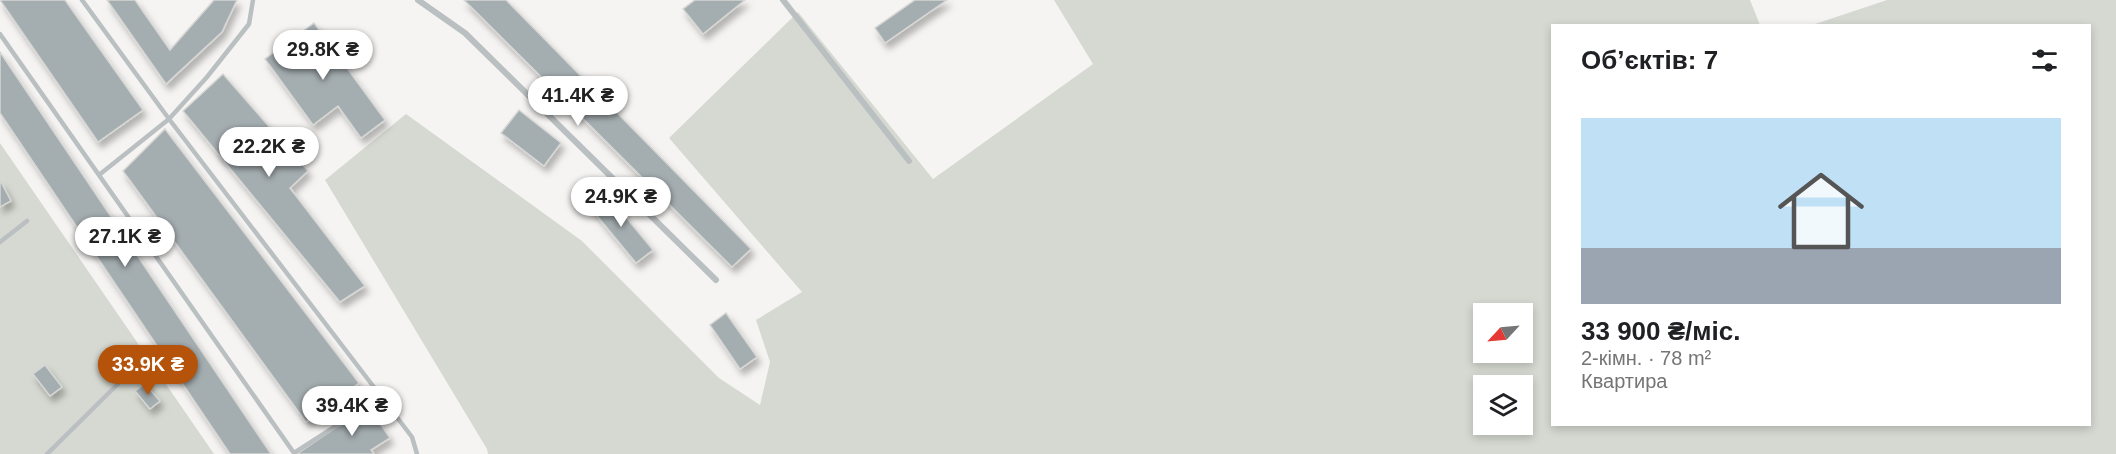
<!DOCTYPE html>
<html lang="uk">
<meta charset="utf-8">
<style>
:root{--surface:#fff;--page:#f6f6f6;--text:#202124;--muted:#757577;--accent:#b45309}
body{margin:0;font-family:Helvetica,sans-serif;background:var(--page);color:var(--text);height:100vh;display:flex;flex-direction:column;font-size:22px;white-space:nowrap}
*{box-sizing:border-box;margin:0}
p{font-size:20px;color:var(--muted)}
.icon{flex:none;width:33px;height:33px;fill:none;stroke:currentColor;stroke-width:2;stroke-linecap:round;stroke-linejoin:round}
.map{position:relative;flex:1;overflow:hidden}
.panel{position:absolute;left:1551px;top:24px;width:540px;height:402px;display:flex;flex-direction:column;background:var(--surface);border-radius:0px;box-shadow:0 3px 9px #0003}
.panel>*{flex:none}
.needle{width:39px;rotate:244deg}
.tools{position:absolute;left:1473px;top:303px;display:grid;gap:12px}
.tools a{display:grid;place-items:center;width:60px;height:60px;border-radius:0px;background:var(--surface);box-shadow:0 3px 9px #0003;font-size:30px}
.price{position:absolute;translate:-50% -51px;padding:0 14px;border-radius:21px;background:#fff;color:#222;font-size:20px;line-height:39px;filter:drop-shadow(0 2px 3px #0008)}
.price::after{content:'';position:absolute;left:50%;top:36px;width:18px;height:14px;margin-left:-9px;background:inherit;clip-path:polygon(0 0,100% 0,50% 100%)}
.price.current{background:var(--accent);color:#fff}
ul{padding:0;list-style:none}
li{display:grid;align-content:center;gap:12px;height:318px;padding:0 30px}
li span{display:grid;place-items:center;height:186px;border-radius:0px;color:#555}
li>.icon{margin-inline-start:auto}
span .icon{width:108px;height:108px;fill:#fffc;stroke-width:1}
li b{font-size:26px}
h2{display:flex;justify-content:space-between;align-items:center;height:72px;padding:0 30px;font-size:26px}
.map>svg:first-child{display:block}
.green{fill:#d5d9d1;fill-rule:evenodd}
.building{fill:#a4adb0;stroke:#d6d6d4;stroke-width:1.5;filter:url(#shadow)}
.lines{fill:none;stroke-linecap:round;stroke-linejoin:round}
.service{stroke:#babfc1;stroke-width:4.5}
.minor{stroke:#babfc1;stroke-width:6}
</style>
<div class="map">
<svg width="2116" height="454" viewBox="0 0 2116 454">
<defs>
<filter id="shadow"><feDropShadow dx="3.5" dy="6" stdDeviation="3" flood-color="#0004"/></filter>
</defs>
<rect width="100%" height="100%" fill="#f5f4f2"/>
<path class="green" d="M1054 0H1750L1760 25 1552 26V424H2090V26L1812 25 1887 0H2116V454H488L487 449 325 180 406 114 582 241 719 378 760 405 770 362 756 320 802 292 669 138 798 12 933 179 1093 64ZM1484 314H1522V352H1484ZM1484 386H1522V424H1484Z
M0 143 214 454H0Z"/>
<path class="building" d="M0 0H65L143 110 98 142Z
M107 0H135L170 50 214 0H237L222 32 166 84Z
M464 0H506L751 249 732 267Z
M695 0H745L703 34 683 9Z
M915 0H947L885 43 875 28Z
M314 23 385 120 361 138 338 106 313 125 265 59Z
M0 52 271 454H230L0 113Z
M223 74 308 171 290 188 365 286 340 302 183 111Z
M519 110 561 143 544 166 501 133Z
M165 129 359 383 306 422 123 171Z
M1 182 11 201 0 207V183Z
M605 192 653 250 636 263 589 206Z
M726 313 757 357 740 369 710 325Z
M45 365 62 387 50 396 33 374Z
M145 384 160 401 150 409 135 391Z
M368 406 390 438 371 450 374 454H297Z"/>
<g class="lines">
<path class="service" d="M82 0 169 119 412 437 417 454
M0 34 294 453 381 397
M99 175 169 119 207 77 249 24 253 0
M0 242 27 221
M47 454 131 371"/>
<path class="minor" d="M418 0 465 33 716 280
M783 0 909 161"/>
</g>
</svg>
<div class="tools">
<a><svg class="needle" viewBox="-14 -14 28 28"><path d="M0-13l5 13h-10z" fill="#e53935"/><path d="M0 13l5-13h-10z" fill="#757577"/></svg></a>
<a><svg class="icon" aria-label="layers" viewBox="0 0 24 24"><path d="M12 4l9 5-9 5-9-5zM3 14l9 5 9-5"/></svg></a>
</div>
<b class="price" style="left:323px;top:81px">29.8K ₴</b>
<b class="price" style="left:578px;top:127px">41.4K ₴</b>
<b class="price" style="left:269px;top:178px">22.2K ₴</b>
<b class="price" style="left:621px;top:228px">24.9K ₴</b>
<b class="price" style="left:125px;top:268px">27.1K ₴</b>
<b class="price current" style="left:148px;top:396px">33.9K ₴</b>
<b class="price" style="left:352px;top:437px">39.4K ₴</b>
<section class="panel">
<h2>Об’єктів: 7<svg class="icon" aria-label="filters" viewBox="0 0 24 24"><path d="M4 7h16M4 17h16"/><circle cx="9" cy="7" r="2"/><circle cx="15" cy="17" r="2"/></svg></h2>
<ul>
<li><span style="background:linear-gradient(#bfe0f5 70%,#9aa5b1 0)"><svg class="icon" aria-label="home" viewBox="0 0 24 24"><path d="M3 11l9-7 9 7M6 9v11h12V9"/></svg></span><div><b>33 900 ₴/міс.</b><p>2-кімн. · 78 m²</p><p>Квартира</p></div></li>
</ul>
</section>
</div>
